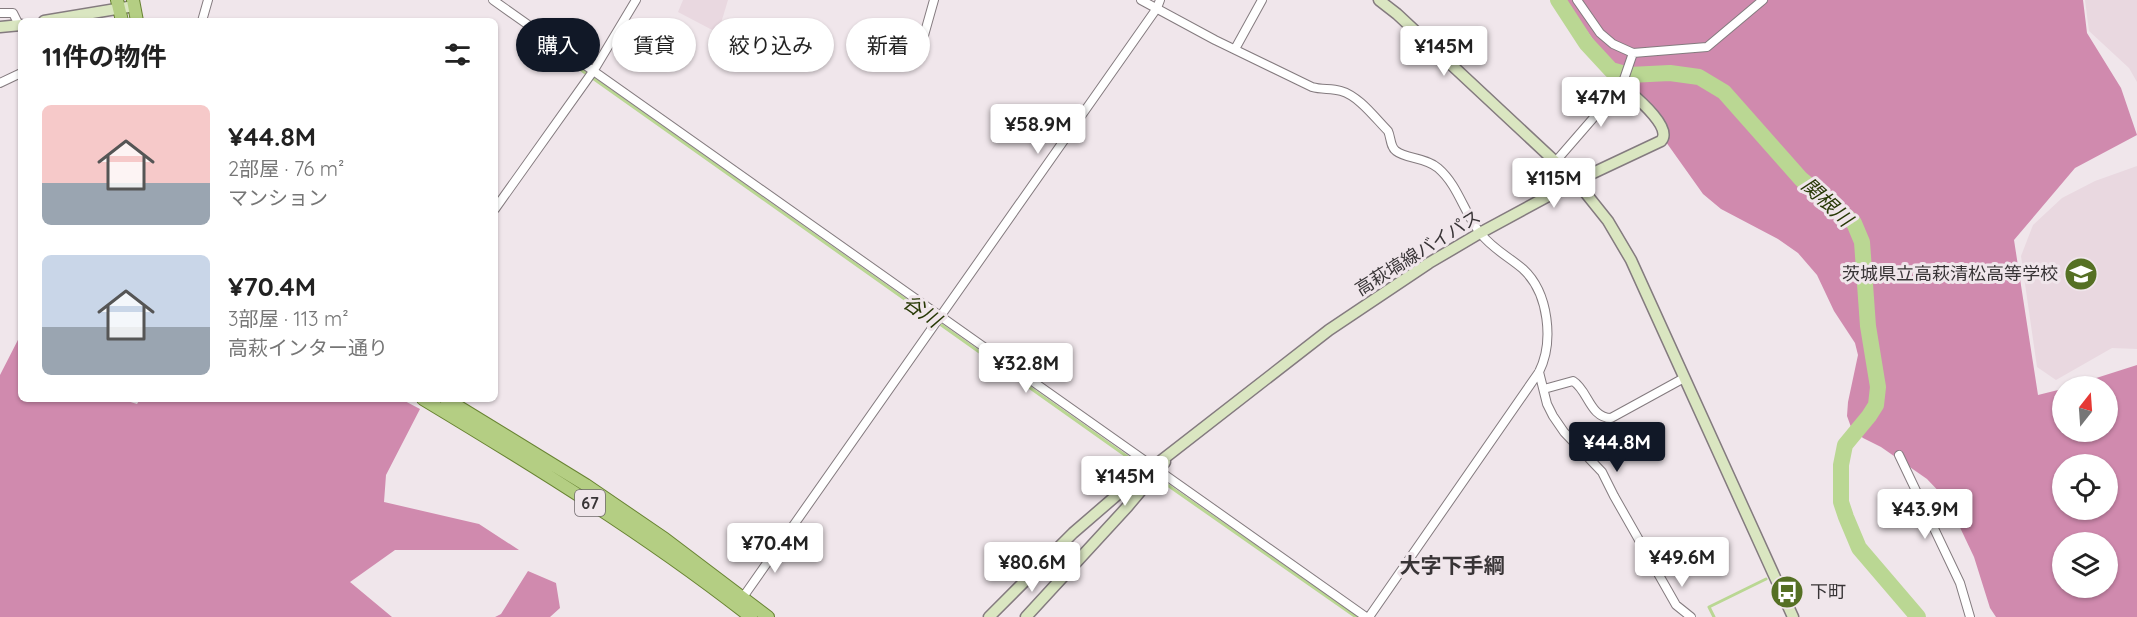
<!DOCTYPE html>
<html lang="ja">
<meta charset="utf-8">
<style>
:root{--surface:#fff;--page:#f2f2f2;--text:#222;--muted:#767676;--accent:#111827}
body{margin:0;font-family:Quicksand,"Noto Sans JP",sans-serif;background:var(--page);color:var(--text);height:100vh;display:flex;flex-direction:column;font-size:22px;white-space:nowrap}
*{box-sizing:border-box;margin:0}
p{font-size:20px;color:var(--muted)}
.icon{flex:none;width:33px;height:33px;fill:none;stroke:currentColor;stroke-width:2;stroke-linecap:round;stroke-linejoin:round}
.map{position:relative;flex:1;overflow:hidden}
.sheet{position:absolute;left:18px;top:18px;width:480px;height:384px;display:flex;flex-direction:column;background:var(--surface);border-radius:9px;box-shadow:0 2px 4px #0004}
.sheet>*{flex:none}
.top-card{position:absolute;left:516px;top:18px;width:570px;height:54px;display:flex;gap:12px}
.needle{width:39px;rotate:17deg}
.buttons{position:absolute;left:2052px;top:376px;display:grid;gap:12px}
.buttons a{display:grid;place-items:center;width:66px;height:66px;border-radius:50%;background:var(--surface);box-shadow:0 2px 4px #0004;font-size:30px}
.price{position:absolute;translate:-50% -51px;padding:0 14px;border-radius:6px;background:#fff;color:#222;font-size:20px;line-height:39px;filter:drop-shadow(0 2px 3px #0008)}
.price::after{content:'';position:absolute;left:50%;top:36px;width:18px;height:14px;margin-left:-9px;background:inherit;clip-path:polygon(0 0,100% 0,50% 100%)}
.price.on{background:var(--accent);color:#fff}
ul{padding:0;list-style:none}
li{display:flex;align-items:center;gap:18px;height:150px;padding:0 24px}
li span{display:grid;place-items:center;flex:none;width:168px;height:120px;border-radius:9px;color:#555}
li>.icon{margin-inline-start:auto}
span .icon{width:72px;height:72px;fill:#fffc;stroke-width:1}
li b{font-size:26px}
h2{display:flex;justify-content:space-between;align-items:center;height:72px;padding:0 24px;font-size:26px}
.tag{padding:0 21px;border-radius:27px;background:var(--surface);box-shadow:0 2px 4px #0004;font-size:21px;line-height:54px}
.tag.on{background:var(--accent);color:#fff}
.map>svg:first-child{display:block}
.built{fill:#e9d8e0}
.forest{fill:#d08aae;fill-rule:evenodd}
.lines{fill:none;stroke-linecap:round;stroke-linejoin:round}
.stream{stroke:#bad793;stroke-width:3}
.river{stroke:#bad793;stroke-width:16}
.street-casing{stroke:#847b7f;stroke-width:10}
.secondary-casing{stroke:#847b7f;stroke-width:13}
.primary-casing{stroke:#688332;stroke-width:14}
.street{stroke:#fff;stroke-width:8}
.secondary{stroke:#dae6c1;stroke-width:10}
.primary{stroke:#b4ce83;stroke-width:12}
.labels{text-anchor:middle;stroke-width:6;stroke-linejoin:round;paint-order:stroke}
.shield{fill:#f0e6eb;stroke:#6f696c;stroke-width:1.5}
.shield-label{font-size:16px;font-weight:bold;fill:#383436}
.street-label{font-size:18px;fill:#383436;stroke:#f0e6eb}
.poi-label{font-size:18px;fill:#383436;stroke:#f0e6eb;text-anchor:end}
.water-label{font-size:20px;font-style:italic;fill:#283906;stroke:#f0e6eb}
.quarter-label{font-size:21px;font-weight:bold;fill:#383436;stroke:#f0e6eb}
</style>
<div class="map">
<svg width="2137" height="617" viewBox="0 0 2137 617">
<rect width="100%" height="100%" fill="#f0e6eb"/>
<path class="built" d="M683 0H728L718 33 678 12Z
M2085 0H2137V82L2129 68 2089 31Z
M2137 166V349L2112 348 2056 380 2037 367 2021 256 2033 225 2062 198 2095 181Z"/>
<path class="forest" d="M1565 0H2083L2087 33 2121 88 2137 135 2075 168 2014 240 2038 395 2062 389V432H2108V387H2068L2137 365V617H1996L1990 608 1974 557 1947 500 1927 479 1881 447 1863 438 1851 427 1847 416 1848 402 1858 355 1855 343 1834 311 1817 275 1798 253 1778 239 1721 209 1703 194ZM2062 465H2108V510H2062ZM2062 543H2108V588H2062Z
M21 334V399H121L137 404 140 399H401L420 409 386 475 384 502 479 524 519 550H395L350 582 392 617H0V375Z
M528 571 556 583 560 608 550 617H495L501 614Z"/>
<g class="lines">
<path class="stream" d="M577 67 1146 470
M1156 477 1356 617
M1714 617 1709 607 1766 579"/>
<path class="river" d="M1558 0 1586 43 1611 70 1629 75 1670 73 1699 77 1724 92 1801 179 1854 223 1862 242 1868 326 1878 387 1876 405 1869 416 1845 445 1841 465V502L1846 517 1859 548 1918 617"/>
<g class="street-casing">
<path id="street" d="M493 0 1366 617
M1141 0 1215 40 1312 87C1322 90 1331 88 1341 91 1359 96 1375 118 1388 131 1391 137 1390 147 1396 151 1406 159 1425 157 1438 168 1459 186 1464 214 1481 234 1493 249 1509 257 1523 269 1549 293 1554 342 1539 372L1369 617
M1577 0 1600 33 1613 44 1633 53 1707 47 1763 0
M0 13H13L19 25
M202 21 208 0
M877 35 911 45 919 44 923 39 934 0
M1235 49 1262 0
M0 83 21 73
M1556 161 1622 85 1633 53
M495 209 594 70 636 0
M1539 372 1547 404 1553 416 1564 432 1602 472 1614 496 1676 605 1691 617
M1544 389 1573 381C1588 390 1590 418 1611 418L1684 378
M1899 455 1960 583 1970 617
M741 600 1157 8 1160 0"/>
</g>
<g class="secondary-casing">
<path id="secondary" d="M1379 0 1397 14 1576 181 1608 221 1631 260 1793 617
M44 21 134 6
M0 27 21 25
M989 617 1073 533 1117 495 1329 330 1429 263 1480 233 1576 181 1661 141C1674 127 1632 94 1622 85
M1026 617 1128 506 1165 462"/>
</g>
<g class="primary-casing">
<path id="primary" d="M117 0 122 21
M133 0 137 21
M423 399C536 467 648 536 751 617
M446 399 586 485 665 539 768 617"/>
</g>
<use href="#street" class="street"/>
<use href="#secondary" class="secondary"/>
<use href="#primary" class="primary"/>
</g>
<defs>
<g id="school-disc" transform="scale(1.725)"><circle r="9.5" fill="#557024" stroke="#f0e6eb"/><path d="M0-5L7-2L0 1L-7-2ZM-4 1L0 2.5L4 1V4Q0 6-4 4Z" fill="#fff"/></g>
<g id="bus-disc" transform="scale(1.725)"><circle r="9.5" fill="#557024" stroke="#f0e6eb"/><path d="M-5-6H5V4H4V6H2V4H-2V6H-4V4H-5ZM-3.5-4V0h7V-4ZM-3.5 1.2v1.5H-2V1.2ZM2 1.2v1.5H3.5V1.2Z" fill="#fff"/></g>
</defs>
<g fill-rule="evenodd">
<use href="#school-disc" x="2081" y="274"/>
<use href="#bus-disc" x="1787" y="592"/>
</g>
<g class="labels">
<rect class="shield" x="575" y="490" width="30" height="26" rx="4.5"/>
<g class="shield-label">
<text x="590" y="509">67</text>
</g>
<g class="street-label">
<text transform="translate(1418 253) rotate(-32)" y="6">高萩塙線バイパス</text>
</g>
<g class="poi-label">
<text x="2058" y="280">茨城県立高萩清松高等学校</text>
<text x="1810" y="598" text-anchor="start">下町</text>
</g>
<g class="water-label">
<text transform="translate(1827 202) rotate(43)" y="7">関根川</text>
<text transform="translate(922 311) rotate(35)" y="7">谷川</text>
</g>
<g class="quarter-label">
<text x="1452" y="573">大字下手綱</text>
</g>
</g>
</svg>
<div class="buttons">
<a><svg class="needle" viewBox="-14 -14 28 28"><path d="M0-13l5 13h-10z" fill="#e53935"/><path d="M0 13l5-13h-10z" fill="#767676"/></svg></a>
<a><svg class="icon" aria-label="locate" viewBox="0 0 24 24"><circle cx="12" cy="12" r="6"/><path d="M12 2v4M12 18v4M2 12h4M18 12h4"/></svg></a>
<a><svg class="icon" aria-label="layers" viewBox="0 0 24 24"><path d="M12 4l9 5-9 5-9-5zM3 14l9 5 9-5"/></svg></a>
</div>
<b class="price" style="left:1444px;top:77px">¥145M</b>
<b class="price" style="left:1601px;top:128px">¥47M</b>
<b class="price" style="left:1038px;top:155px">¥58.9M</b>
<b class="price" style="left:1554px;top:209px">¥115M</b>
<b class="price" style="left:1026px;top:394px">¥32.8M</b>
<b class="price on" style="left:1617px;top:473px">¥44.8M</b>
<b class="price" style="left:1125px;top:507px">¥145M</b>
<b class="price" style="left:1925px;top:540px">¥43.9M</b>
<b class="price" style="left:775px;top:574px">¥70.4M</b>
<b class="price" style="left:1682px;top:588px">¥49.6M</b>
<b class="price" style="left:1032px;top:593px">¥80.6M</b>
<div class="top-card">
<a class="tag on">購入</a>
<a class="tag">賃貸</a>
<a class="tag">絞り込み</a>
<a class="tag">新着</a>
</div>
<section class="sheet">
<h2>11件の物件<svg class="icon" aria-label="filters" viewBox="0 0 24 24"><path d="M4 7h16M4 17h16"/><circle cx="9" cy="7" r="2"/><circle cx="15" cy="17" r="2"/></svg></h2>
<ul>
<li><span style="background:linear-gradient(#f6c9c9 65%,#9aa5b1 0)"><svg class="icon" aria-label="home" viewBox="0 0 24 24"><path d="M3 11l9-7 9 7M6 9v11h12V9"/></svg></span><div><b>¥44.8M</b><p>2部屋 · 76 m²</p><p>マンション</p></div></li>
<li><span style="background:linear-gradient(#c9d6e8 60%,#9aa5b1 0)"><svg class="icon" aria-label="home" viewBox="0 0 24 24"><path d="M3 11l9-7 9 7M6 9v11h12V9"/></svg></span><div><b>¥70.4M</b><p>3部屋 · 113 m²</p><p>高萩インター通り</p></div></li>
</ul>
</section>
</div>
